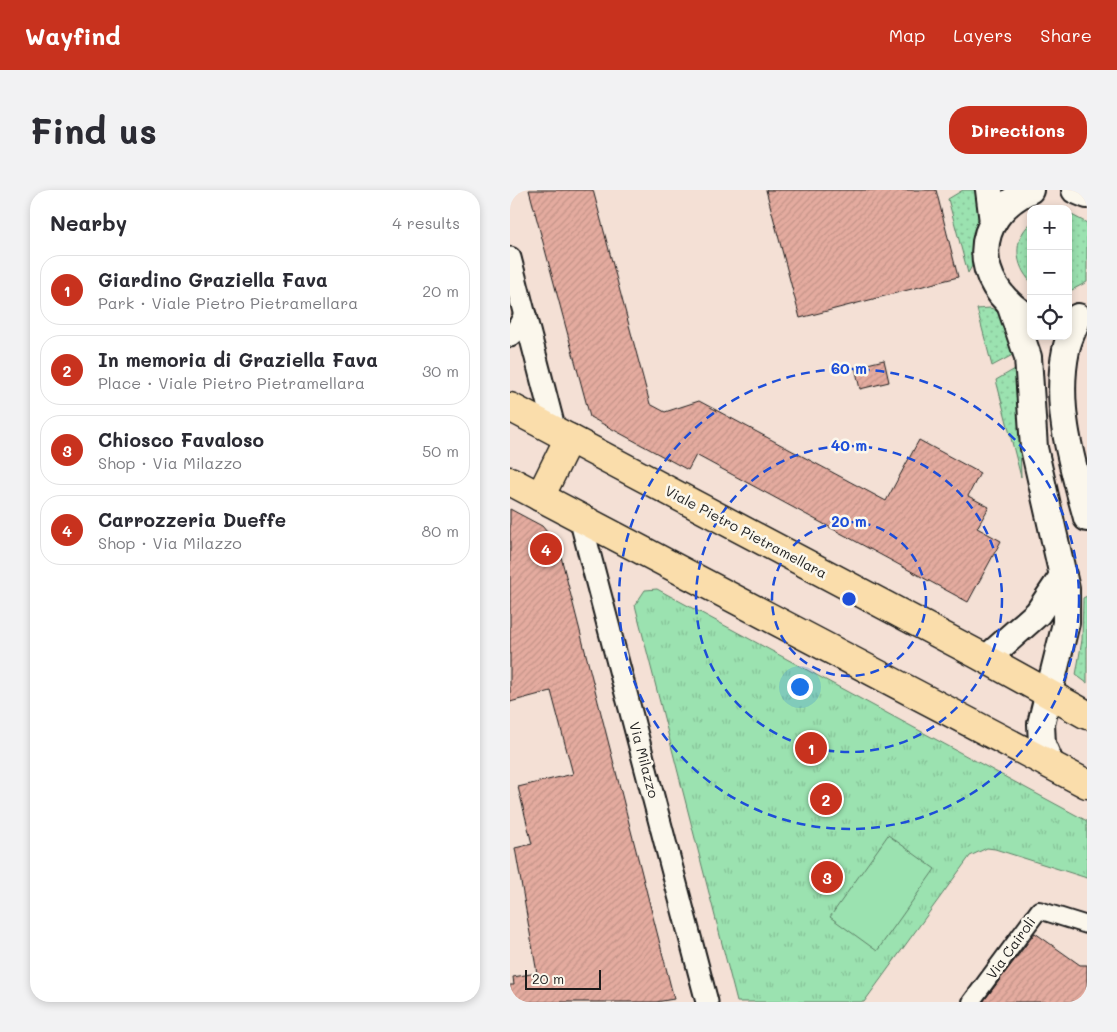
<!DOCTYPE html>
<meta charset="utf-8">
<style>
:root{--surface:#fff;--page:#f2f2f3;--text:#2b2b33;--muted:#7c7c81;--line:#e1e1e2;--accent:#c8321e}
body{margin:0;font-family:Mali,sans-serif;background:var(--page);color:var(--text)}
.controls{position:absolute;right:15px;top:15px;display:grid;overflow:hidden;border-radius:10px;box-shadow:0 2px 8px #0003}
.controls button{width:45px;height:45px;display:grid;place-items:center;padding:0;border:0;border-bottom:1px solid var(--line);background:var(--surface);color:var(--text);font:25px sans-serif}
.scale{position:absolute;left:15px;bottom:12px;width:76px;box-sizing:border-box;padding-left:5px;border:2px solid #1c1c1c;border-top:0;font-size:14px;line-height:18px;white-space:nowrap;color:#1c1c1c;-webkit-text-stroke:4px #fbf7ec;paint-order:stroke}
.you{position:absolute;left:289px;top:496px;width:18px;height:18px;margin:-12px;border:4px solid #fff;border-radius:50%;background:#1a73e8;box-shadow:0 0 0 8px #1a73e833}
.badge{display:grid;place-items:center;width:32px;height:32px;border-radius:50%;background:var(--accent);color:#fff;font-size:16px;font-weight:700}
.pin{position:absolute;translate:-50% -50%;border:2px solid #fff;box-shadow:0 1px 5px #0006}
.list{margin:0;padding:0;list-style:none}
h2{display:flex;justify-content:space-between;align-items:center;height:65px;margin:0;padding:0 20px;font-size:21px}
h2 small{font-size:16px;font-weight:400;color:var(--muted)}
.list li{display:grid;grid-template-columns:32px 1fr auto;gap:15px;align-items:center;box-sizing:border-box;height:70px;margin:0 10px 10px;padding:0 10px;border:1px solid var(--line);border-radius:20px}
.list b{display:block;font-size:19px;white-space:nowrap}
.list p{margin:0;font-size:16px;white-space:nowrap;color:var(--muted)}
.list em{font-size:16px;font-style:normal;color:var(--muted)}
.icon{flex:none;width:28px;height:28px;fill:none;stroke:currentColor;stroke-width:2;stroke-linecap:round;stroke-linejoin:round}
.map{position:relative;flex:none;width:577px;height:812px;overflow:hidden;border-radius:20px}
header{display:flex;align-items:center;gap:30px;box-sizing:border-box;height:70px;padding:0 25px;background:var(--accent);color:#fff}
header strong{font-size:24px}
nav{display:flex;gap:28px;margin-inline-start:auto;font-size:18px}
.intro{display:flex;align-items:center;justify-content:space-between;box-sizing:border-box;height:120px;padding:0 30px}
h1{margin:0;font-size:35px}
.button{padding:12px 22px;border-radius:20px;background:var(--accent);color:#fff;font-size:18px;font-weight:700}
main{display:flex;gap:30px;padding:0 30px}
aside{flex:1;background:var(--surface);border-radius:20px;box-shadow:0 2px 8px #0003}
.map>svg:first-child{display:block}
.grass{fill:url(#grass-dots);stroke:#5c7f66}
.park{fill:url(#park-tufts);stroke:#5c7f66}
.pitch{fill:#9be2b0;stroke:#5c7f66}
.building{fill:url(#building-hatch);stroke:#1c1c1c}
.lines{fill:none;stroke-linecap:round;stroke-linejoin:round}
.pedestrian-casing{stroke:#1c1c1c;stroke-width:20}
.minor-casing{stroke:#1c1c1c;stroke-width:25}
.tertiary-casing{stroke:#1c1c1c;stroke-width:30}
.primary-casing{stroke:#1c1c1c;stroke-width:31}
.pedestrian{stroke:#fbf7ec;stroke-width:16}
.minor{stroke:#fbf7ec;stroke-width:21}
.tertiary{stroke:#fbf7ec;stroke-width:26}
.primary{stroke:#faddab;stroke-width:28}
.ring{fill:none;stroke:#1d4ed8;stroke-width:2.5;stroke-dasharray:9 6}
.labels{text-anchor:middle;stroke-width:5;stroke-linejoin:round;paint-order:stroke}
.street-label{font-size:14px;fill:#1c1c1c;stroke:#fbf7ec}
.centre{fill:#1d4ed8;stroke:#fbf7ec;stroke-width:2.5}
.ring-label{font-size:15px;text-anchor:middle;font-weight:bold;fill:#1d4ed8;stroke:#fbf7ec;stroke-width:5;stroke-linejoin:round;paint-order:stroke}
</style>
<header>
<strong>Wayfind</strong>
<nav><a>Map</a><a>Layers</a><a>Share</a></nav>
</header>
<div class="intro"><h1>Find us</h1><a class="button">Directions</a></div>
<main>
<aside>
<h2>Nearby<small>4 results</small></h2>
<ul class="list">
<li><span class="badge">1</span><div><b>Giardino Graziella Fava</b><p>Park · Viale Pietro Pietramellara</p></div><em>20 m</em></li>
<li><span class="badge">2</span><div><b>In memoria di Graziella Fava</b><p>Place · Viale Pietro Pietramellara</p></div><em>30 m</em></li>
<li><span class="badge">3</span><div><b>Chiosco Favaloso</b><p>Shop · Via Milazzo</p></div><em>50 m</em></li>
<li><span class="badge">4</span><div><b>Carrozzeria Dueffe</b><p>Shop · Via Milazzo</p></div><em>80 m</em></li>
</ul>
</aside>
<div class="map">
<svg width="577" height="812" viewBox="0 0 577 812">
<defs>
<pattern id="grass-dots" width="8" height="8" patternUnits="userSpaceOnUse" patternTransform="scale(1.25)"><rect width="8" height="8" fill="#9be2b0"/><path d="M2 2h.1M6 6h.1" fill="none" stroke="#85c197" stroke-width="1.8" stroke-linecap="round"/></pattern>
<pattern id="park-tufts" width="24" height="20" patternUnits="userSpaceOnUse" patternTransform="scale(1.25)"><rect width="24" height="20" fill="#9be2b0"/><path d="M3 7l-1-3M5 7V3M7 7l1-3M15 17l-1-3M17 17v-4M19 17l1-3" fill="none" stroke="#85c197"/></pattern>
<pattern id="building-hatch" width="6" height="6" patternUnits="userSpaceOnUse" patternTransform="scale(1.25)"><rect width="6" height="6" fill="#e4ab9f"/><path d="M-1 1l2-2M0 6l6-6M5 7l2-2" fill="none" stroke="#c39388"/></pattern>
</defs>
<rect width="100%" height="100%" fill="#f4e0d5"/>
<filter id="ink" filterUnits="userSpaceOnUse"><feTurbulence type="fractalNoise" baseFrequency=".02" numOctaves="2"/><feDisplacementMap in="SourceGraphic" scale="10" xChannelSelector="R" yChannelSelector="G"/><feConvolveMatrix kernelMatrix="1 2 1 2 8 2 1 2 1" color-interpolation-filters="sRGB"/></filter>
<g filter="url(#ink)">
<!-- grass -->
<g class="grass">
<path d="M453,0H467L470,25L463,49L462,76L458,83L438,9Z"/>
<path d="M558,23L577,33V92L558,102Z"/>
<path d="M521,33V92C505,76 502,49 521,33Z"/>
<path d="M480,118C495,121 503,148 510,161L482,176L467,119Z"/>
<path d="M512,175L509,220L511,287L486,190Z"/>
<path d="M577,406V493L566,485L572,450L573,408Z"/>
</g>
<!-- park -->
<path class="park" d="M147,399L577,631V688L485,659L477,658L460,666L354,812H227L125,415L135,400Z"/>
<!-- pitch -->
<path class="pitch" d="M378,645L425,679L367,761L320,727Z"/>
<!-- building -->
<g class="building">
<path d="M19,0H83L140,214L155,222L189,211L376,311L409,250L470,283L458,306L479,317L467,338L491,351L458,412L186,265L178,280L80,227Z"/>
<path d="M256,0H426L448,87L290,128Z"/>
<path d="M374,170L379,192L350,199L345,177Z"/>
<path d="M0,319L32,336L48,355L164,809L146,812H0V795H4L3,787L27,783L5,658L22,654L8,597L63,584L41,501L0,512Z"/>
<path d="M525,743L570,775H577V812H473Z"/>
</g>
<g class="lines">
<defs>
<path id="pedestrian" d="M461,812L529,720L577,735"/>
<g id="minor">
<path d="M0,68L45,241"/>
<path d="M0,146L7,140L15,125"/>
<path d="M70,328L197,812"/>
</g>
<g id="tertiary">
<path d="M479,0L483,32"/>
<path d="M565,0L577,5"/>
<path d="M501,117L518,167L524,258L556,399V433L531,534L532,554L541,575"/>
<path d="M516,126C462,93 460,28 520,0"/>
<path d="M568,127C564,138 558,149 556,160C544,217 562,273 577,328"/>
<path d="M476,469L528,423L553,386"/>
</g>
<g id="primary">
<path d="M0,217L467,464L577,525"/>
<path d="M0,291L577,594"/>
<path d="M30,307L59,248"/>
</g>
</defs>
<!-- pedestrian casing -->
<use href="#pedestrian" class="pedestrian-casing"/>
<!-- minor casing -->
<use href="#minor" class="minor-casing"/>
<!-- tertiary casing -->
<use href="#tertiary" class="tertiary-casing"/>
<!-- primary casing -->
<use href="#primary" class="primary-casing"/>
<!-- pedestrian -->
<use href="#pedestrian" class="pedestrian"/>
<!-- minor -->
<use href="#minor" class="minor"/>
<!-- tertiary -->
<use href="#tertiary" class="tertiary"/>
<!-- primary -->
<use href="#primary" class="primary"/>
</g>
</g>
<!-- distance rings -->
<g class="ring">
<circle cx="339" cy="409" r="77"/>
<circle cx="339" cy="409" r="153"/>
<circle cx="339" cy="409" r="230"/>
</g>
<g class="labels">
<!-- street labels -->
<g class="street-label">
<text transform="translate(236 342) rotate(28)" y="5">Viale Pietro Pietramellara</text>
<text transform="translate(134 570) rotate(75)" y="5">Via Milazzo</text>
<text transform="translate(501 758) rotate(-54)" y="5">Via Cairoli</text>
</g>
</g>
<circle cx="339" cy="409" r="8" class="centre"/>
<g class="ring-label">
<text x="339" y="184">60 m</text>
<text x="339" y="261">40 m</text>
<text x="339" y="337">20 m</text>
</g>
</svg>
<div class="controls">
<button>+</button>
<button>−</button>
<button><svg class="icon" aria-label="locate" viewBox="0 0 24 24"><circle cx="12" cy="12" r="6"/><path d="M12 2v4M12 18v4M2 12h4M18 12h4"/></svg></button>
</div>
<div class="scale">20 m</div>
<div class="you"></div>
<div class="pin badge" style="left:301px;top:558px">1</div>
<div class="pin badge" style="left:316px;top:609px">2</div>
<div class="pin badge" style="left:317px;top:687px">3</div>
<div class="pin badge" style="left:36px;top:359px">4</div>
</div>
</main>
